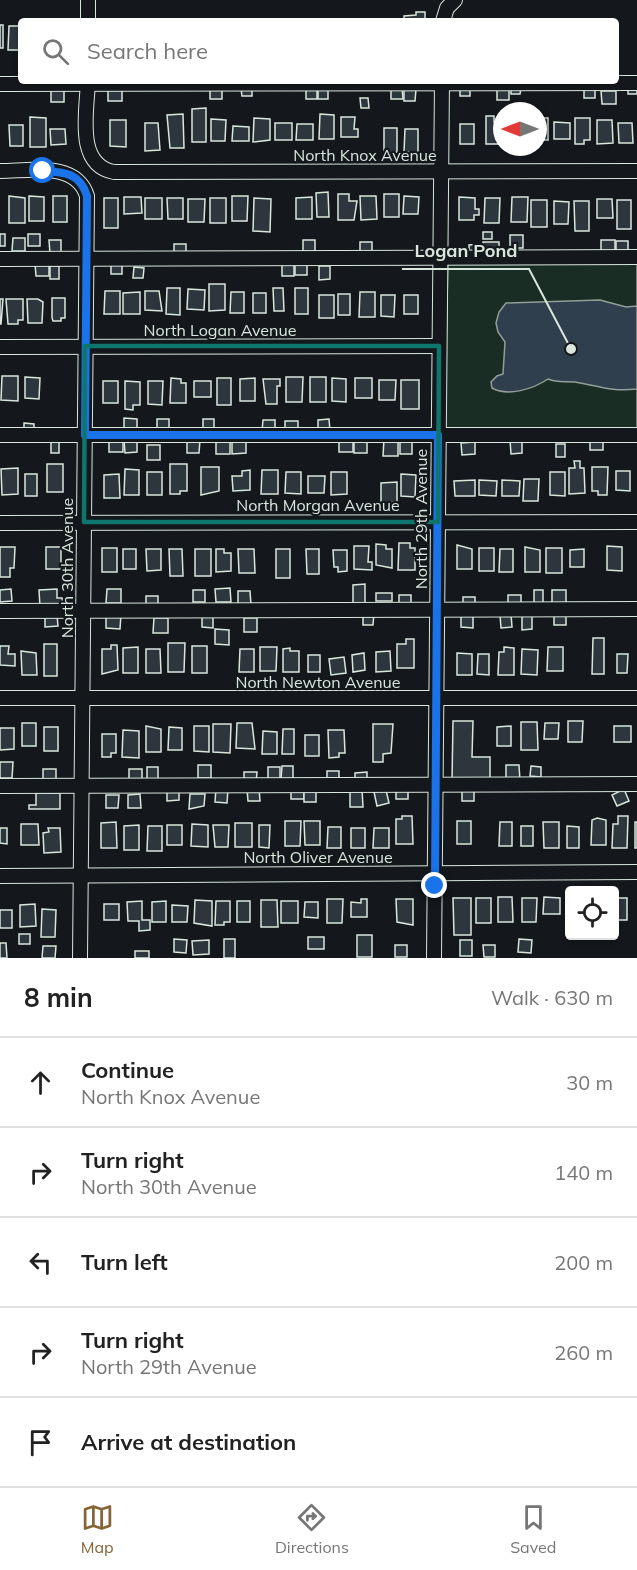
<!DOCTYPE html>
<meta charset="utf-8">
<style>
:root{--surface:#fff;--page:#f2f2f2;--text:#222;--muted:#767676;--line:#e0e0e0;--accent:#856535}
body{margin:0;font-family:Mulish,sans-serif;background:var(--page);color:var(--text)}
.controls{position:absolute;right:18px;bottom:18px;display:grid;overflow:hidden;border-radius:6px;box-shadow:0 2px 4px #0004}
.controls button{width:54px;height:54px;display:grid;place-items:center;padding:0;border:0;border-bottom:2px solid var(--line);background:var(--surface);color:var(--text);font:30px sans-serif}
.compass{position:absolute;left:493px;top:102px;width:54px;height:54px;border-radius:50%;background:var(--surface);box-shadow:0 2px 4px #0004;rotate:270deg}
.stop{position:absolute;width:18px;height:18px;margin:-14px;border:4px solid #1a73e8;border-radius:50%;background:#fff}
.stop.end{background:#1a73e8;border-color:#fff;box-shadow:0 2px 6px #0008}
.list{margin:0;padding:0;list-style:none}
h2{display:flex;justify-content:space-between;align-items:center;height:78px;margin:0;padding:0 24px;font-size:26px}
h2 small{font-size:20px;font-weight:400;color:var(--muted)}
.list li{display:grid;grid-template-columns:39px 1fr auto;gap:18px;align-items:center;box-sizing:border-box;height:90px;padding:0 24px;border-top:2px solid var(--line)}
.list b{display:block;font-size:22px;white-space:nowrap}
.list p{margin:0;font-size:20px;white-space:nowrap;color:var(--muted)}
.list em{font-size:20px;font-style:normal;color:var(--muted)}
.icon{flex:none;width:33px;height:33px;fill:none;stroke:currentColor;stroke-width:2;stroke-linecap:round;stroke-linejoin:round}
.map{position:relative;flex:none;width:637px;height:958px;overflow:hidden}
.search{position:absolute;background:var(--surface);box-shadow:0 2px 4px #0004;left:18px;right:18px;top:18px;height:66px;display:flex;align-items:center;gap:15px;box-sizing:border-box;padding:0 21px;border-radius:6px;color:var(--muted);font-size:22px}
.sheet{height:528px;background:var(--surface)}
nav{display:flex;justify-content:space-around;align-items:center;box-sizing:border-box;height:84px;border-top:2px solid var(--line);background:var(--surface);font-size:16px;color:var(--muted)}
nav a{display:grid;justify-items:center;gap:3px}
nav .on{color:var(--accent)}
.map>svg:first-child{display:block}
.green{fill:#1a2d24;stroke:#939e99;stroke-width:1.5}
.water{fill:#2f3f4d;stroke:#939e99;stroke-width:1.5}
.building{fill:#2c363c;stroke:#d8e6dc;stroke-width:1.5}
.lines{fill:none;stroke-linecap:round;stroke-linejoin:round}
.minor-casing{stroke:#d8e6dc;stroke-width:16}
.minor{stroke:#14181c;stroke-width:14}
.route{stroke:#1a73e8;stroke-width:8}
.marked{fill:none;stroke:#0f766e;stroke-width:4.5;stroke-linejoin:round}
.labels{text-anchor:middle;stroke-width:4.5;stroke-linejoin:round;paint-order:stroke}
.street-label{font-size:16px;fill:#d8e6dc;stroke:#14181c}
.leader{fill:none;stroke:#d8e6dc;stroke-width:2}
.callout-dot{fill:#d8e6dc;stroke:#14181c;stroke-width:2}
.callout-label{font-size:18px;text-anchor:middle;font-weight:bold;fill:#d8e6dc;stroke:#14181c;stroke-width:4.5;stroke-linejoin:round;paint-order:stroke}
</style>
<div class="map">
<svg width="637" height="958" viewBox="0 0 637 958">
<rect width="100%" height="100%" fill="#14181c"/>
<!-- green -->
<path class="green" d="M448,260H637V429L444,432Z"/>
<!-- water -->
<path class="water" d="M600,300L626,307L637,306V389C611,392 599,386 575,382C564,381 558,383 548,379C533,389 508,397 492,388L491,382L497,376L503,374L505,342L498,332L496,323L499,312L506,303Z"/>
<!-- building -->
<g class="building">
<path d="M416,12H425V21H404V16L416,15Z"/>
<rect x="0" y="25" width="3" height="23"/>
<path d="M9,26H21V50H8Z"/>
<rect x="628" y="86" width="9" height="8"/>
<rect x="210" y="87" width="12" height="12"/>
<path d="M391,87H402L403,99H391Z"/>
<path d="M470,87V96H460V88Z"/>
<rect x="497" y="87" width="12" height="13"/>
<path d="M511,87L521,88L520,94H511Z"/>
<rect x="584" y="87" width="11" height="11"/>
<rect x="51" y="88" width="13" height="14"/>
<rect x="108" y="88" width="14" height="13"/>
<path d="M252,88V96H242L241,89Z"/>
<rect x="306" y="88" width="11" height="11"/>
<rect x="318" y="88" width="10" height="11"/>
<path d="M404,89H416L415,101H404Z"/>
<path d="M601,91H616V104H602Z"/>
<path d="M360,98H368L369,108H361Z"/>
<path d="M206,108V142H192V109Z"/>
<path d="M183,114L184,148H170L167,115Z"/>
<path d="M320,114L334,115V139H319Z"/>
<path d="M486,116H494V122H500V144H486Z"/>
<path d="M30,117L46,118V147H30Z"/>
<path d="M341,117H355L354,129H358V137H341Z"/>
<path d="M254,118L270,119V140L253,142Z"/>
<rect x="538" y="118" width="10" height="22"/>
<path d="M575,118H590V140H584V144H575Z"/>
<path d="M211,119L226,120L225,141H211Z"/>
<path d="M110,120H126V147L110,146Z"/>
<path d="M597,120H612L613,143L597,144Z"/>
<path d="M554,122L570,123V139H554Z"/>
<path d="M145,123H158L160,150L145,151Z"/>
<rect x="275" y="123" width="17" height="17"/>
<path d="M618,123H632L633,143H619Z"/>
<path d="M297,124H313V140H296Z"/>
<rect x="460" y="124" width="14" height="20"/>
<path d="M9,125H23V146H10Z"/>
<path d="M233,126L249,127V141H232Z"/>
<path d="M384,128H397V152L384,153Z"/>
<path d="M50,129H65L66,144L51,145Z"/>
<path d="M405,129H418V152H404Z"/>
<path d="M328,192L329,217H317L316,193Z"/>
<path d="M338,194H349V201H357L354,220H338Z"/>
<rect x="384" y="194" width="15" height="23"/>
<path d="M9,196L25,198V223H9Z"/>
<path d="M29,196L44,197V221H29Z"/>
<rect x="53" y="196" width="14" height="26"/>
<path d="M232,196H248L247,221H232Z"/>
<path d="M360,196H376L377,219L361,220Z"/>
<path d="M404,196L419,197L418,214H403Z"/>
<path d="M124,197H141L142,213L124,214Z"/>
<path d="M312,197V219H296V198Z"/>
<path d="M459,197L475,198V209H479V215H474V220H459Z"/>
<path d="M512,197H528L527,222H511Z"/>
<rect x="104" y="198" width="14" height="30"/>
<rect x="145" y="198" width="17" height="21"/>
<path d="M167,198H183V219H168Z"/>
<rect x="210" y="198" width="16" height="25"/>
<path d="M254,198L271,199L270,232L253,231Z"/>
<path d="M485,198H500L499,223H484Z"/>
<path d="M188,199H205L204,222H188Z"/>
<path d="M597,199H612L613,218H597Z"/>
<rect x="531" y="200" width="16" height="27"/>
<rect x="617" y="200" width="14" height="29"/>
<path d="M554,201L569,202L568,224H554Z"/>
<path d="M574,201H589V231H575Z"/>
<rect x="483" y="232" width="9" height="7"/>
<rect x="0" y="234" width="5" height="12"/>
<rect x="28" y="234" width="12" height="12"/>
<rect x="510" y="235" width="13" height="13"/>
<path d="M13,238H25V251H12Z"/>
<path d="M49,240H61V254H50Z"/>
<path d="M303,240H315V252L303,251Z"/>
<path d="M601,240H615V255L601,254Z"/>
<rect x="616" y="241" width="12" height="12"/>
<rect x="360" y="242" width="12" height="12"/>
<path d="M483,242H499V254H484Z"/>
<rect x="174" y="244" width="12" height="11"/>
<path d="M481,244V253L469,254V245Z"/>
<rect x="282" y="262" width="12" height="14"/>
<rect x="295" y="262" width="12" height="13"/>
<path d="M35,263H49V276H36Z"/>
<path d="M122,263V274H111V264Z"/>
<rect x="50" y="266" width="9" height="13"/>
<path d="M319,266H330V279L319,280Z"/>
<path d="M134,267L144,268L143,278H133Z"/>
<path d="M209,284H225V310L209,311Z"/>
<path d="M167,288H180V315L166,314Z"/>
<path d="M273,288H283L284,311H274Z"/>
<rect x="295" y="288" width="13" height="26"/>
<path d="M188,289L205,290L204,310L187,309Z"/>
<path d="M105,291H120V314H104Z"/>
<path d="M145,291H159L162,311L145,310Z"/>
<path d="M140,292V314H123V293Z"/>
<path d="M231,292H244V313H230Z"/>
<path d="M360,292H375V317H359Z"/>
<rect x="253" y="293" width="13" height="20"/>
<rect x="338" y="294" width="12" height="21"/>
<rect x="319" y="295" width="15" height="23"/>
<path d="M381,295H395L394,317L381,316Z"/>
<rect x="404" y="295" width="14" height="19"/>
<path d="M52,298H65V318H61V321H53L52,318Z"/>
<path d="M0,299H3L1,324H0Z"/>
<path d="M6,299H23V320H18V324H8Z"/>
<path d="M27,299H38L43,302L42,323H28Z"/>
<path d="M2,376H18V401L1,400Z"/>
<path d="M25,377L40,378L39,399L25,398Z"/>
<path d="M286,377H303L302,402H286Z"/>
<rect x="310" y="377" width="16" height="25"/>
<path d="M171,378L181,379V383H186V403H170Z"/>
<rect x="217" y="378" width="14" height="27"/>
<path d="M255,378V401H240V379Z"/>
<path d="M332,378L346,379V402L332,401Z"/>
<rect x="355" y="378" width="17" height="20"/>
<path d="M263,379H280V386H277V404H266Z"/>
<path d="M379,380H396L395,400H379Z"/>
<rect x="401" y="380" width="18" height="29"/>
<rect x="103" y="381" width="15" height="22"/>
<path d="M125,381L140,382V405H133V410L125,409Z"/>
<path d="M148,381H163L162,405L148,404Z"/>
<rect x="194" y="381" width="17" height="16"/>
<path d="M124,418L137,419V432H124Z"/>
<rect x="157" y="419" width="12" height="12"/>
<rect x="203" y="419" width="11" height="13"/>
<path d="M329,419L330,431H318V420Z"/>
<path d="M263,420H275V431H262Z"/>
<rect x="285" y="421" width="13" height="10"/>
<path d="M24,423L34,424V431L24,430Z"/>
<path d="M123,439V452H109V440Z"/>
<path d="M137,439V452L125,453L124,440Z"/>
<path d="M246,439V453L232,454V440Z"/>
<rect x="339" y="439" width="14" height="13"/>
<rect x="354" y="439" width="13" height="14"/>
<path d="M384,439H398V456H383Z"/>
<path d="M400,439L412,440V454H400Z"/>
<path d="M187,440H200L199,453H187Z"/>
<rect x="216" y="440" width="14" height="14"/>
<path d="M510,440H522V453L511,454Z"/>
<rect x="590" y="440" width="13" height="10"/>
<rect x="51" y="441" width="8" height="12"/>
<path d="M475,442V454L462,455L461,443Z"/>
<rect x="556" y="444" width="9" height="13"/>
<rect x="147" y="445" width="13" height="15"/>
<path d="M574,461H580V468H584L585,493L569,494V468H575Z"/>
<rect x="47" y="464" width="16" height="28"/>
<path d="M170,464H187V491H180V494H170Z"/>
<path d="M201,467H219V491L201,495Z"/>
<path d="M592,467H608L607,495H598V491H592Z"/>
<path d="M18,468V494L2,495L1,469Z"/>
<path d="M125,469L139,470V495H124Z"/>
<path d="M250,470V490L233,491L232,476H242V471Z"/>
<path d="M262,470H278V494H261Z"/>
<path d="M616,471H630V491L616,490Z"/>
<rect x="147" y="472" width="15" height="23"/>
<path d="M286,472H301V494L285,493Z"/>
<path d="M331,472H347V494L331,495Z"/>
<path d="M550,472H565V496L550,495Z"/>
<rect x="25" y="474" width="12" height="22"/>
<path d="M119,474L120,498H104V475Z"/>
<path d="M401,474L416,475L415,497L401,496Z"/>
<path d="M308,476H325L324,493H308Z"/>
<path d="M524,479H539L538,501H523Z"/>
<path d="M475,480V496H455L454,481Z"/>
<path d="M479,480L497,481L496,496L479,495Z"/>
<path d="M502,480L520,481L519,496H502Z"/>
<path d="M397,482V502L381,503V483Z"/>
<path d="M399,543H410V548H415V570H398Z"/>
<path d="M376,544L386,545V549H392V568L376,565Z"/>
<path d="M457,545L472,549V569H457Z"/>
<path d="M354,546H369L368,562H372V570L354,569Z"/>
<path d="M607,546L622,547V571L607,570Z"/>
<path d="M0,547H15L14,568H10V577H0Z"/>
<rect x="46" y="547" width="15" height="22"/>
<path d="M525,547L540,550V572H525Z"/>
<rect x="102" y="548" width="15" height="24"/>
<rect x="479" y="548" width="15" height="23"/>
<rect x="546" y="548" width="16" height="25"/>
<rect x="123" y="549" width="13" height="20"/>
<path d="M146,549H161V570L147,571Z"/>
<path d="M169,549H182L183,576H170Z"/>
<rect x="195" y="549" width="16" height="27"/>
<path d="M216,549H224V553H231V571L216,572Z"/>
<path d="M238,549H254L255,573H239Z"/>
<rect x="276" y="549" width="14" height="29"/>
<path d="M306,549H319V574H307Z"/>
<path d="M500,549H513V572H499Z"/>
<path d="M584,549V567H570V550Z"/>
<path d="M333,550H347V571L338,572V567H334Z"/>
<path d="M365,584V603H353V585Z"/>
<path d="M230,588L231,602H216L215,589Z"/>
<path d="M11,589L12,601L0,602V590Z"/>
<path d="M57,589V598H62L63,606L40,607L39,590Z"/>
<path d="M107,589H121V603H106Z"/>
<rect x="193" y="590" width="12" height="12"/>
<rect x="534" y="590" width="9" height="13"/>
<rect x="552" y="590" width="14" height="13"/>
<path d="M238,591H250L251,605H238Z"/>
<rect x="376" y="593" width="16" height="8"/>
<rect x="399" y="595" width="12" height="12"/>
<rect x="508" y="595" width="13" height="9"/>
<rect x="146" y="596" width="12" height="11"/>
<rect x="463" y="597" width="12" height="9"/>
<path d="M363,613H374L373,625H363Z"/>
<path d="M106,614H121L120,629L106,628Z"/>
<path d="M461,614H473V628L461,627Z"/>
<path d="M511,614L512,627L501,628L500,615Z"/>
<path d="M522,614H532V629L522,630Z"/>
<rect x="554" y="614" width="12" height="11"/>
<path d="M57,615L58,626L45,627V616Z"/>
<path d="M202,615H213V628L202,627Z"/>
<path d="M154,618H168V633H153Z"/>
<rect x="244" y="618" width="13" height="14"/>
<path d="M215,629L229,630V645L215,644Z"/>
<path d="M593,638H604V674H592Z"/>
<path d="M406,639H414V668H397V644H406Z"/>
<path d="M168,643H185L184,672H168Z"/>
<rect x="44" y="644" width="13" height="32"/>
<path d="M111,645H117L118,670L102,674V649H111Z"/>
<path d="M0,646H9L8,654H15V666L0,665Z"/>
<rect x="192" y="646" width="15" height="27"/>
<path d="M138,647V673H123V648Z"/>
<path d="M260,647H277L276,671H260Z"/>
<path d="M504,647L514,648V675H498L499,652H504Z"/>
<path d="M548,647H563V671H547Z"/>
<path d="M290,648V651H299V672H283V649Z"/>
<path d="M146,649H160L161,673H146Z"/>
<path d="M240,649H254V672H239Z"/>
<path d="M522,649L538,650L537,675L521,674Z"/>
<path d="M21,651L36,653L37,675H22Z"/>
<path d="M390,651L391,671L376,672V652Z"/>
<path d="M364,653L365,670L353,672L352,655Z"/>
<path d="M457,653L472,654V675H457Z"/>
<path d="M478,654H489V675L477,674Z"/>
<path d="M617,654H628L627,673H617Z"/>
<rect x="308" y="655" width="12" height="17"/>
<path d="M344,657L346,673L331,675L329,659Z"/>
<path d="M453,721H473L472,757H490V781H452Z"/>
<path d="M568,721H583L582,742H568Z"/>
<path d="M521,722H537L538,750H521Z"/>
<rect x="22" y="723" width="14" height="23"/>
<path d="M237,723H252L255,749L236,748Z"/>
<path d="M545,723H559L558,739H544Z"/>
<path d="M213,724H231L230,753L213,752Z"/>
<path d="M373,724H393L391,753L383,754V762H373Z"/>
<path d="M146,726L161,729V752H146Z"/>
<path d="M194,726H209V752L194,751Z"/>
<path d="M511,726V746H497V727Z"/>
<rect x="614" y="726" width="17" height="16"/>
<rect x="44" y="727" width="14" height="24"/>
<path d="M169,727L182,728V750H168Z"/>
<path d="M0,728H14V749L0,750Z"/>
<path d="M283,729H294V754H282Z"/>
<path d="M123,730L139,731V758L122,757Z"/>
<path d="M328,730H344L345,753H339V757L329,758Z"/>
<path d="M263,731L277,732V754H262Z"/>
<path d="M102,734H116V753H111V757H102Z"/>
<rect x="305" y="735" width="14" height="21"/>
<path d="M0,762H13L12,778H0Z"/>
<rect x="198" y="765" width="13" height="13"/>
<path d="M506,765H519L520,781H506Z"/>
<path d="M282,766H293V780L281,779Z"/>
<path d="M531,766L541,767V777L530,776Z"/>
<rect x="147" y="767" width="11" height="12"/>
<rect x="268" y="767" width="12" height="12"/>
<rect x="43" y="769" width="13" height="13"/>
<rect x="129" y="769" width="13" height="13"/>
<rect x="327" y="771" width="12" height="12"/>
<path d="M244,772H257L256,783H244Z"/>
<path d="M367,772V781H355V773Z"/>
<path d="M216,788L228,789L227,803L215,802Z"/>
<path d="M259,788L260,801H248L247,789Z"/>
<path d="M362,789L363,807H350V790Z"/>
<rect x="462" y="789" width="12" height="12"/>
<path d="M624,789L629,801L617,806L612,795Z"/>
<path d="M167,790H179V800L167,801Z"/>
<rect x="291" y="790" width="13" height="9"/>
<rect x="304" y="790" width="12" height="12"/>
<path d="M386,790L389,803L377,806L374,792Z"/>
<rect x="396" y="790" width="12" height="9"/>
<path d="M36,793H60V809H29V805H36Z"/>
<path d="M140,794L141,808H128V795Z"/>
<path d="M190,794H205L204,806L189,809Z"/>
<path d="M106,795H119L118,808H106Z"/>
<path d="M402,816H412L413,844H396V819H402Z"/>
<path d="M618,816H628L627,848H612L613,824H618Z"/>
<path d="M597,818L606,820V845H591L592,820Z"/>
<path d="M285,821H301L300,846H285Z"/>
<path d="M304,821H320V845H305Z"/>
<rect x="457" y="821" width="14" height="23"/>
<path d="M116,822L117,848H101V823Z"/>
<path d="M500,822H512V846H499Z"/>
<path d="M543,822H559V848H544Z"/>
<rect x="635" y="822" width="2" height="26"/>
<rect x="235" y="823" width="17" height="24"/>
<path d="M21,824H38L39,845H21Z"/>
<path d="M192,824L208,825V847L191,846Z"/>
<path d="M139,825V850H124V826Z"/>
<rect x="167" y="825" width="15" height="20"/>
<path d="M213,825H229L228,847H215Z"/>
<path d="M259,825H270L269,848L259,847Z"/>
<path d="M148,826H162V851H147Z"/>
<rect x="521" y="826" width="12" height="20"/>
<path d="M567,826L579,827V848H567Z"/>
<path d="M328,827H341V848H327Z"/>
<path d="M0,828H7V844L0,843Z"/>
<path d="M48,828H60L61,852L44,853L43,833L49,832Z"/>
<rect x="351" y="828" width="14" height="20"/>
<path d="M374,828H389V848H373Z"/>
<path d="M498,897H512L513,922H498Z"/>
<path d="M544,897L560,898V914H543Z"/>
<rect x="568" y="897" width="2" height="20"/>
<path d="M453,898H471V935H454Z"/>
<rect x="476" y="898" width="15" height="25"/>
<path d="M522,898H537L536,922H522Z"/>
<rect x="614" y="898" width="13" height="22"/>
<path d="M327,899H343L342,923H327Z"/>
<path d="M361,899H367V917H351V902L361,903Z"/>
<path d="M396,899H413V925L397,922Z"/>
<path d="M195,900L212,901V926L194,923Z"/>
<path d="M261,900H277L278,927H261Z"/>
<path d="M142,901V920H150V930L139,931V921H128L127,902Z"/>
<path d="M166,901V922H152V902Z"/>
<path d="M216,901H230V922H224V925H215Z"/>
<rect x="237" y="901" width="13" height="21"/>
<rect x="281" y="901" width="17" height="22"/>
<path d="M305,902H318V918L304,917Z"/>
<path d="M35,904L36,926L20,927V905Z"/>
<rect x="104" y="904" width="15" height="16"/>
<path d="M172,905L188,906L187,922H172Z"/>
<path d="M42,909L56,910L55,937H41Z"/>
<rect x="0" y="910" width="12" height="18"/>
<rect x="19" y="934" width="11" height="10"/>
<rect x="357" y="935" width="15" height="22"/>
<rect x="308" y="937" width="16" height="12"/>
<path d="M174,939L187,940L186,953L174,952Z"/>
<rect x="224" y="939" width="11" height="19"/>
<path d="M519,939L532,940L531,953L518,952Z"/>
<path d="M209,940V954L193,955L192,941Z"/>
<rect x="460" y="940" width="12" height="16"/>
<path d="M0,943H6L7,958H0Z"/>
<rect x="395" y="945" width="12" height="12"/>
<path d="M483,945H495V957H484Z"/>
<path d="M43,946H56L55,958H42Z"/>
<rect x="135" y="951" width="14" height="7"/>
</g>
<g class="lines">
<defs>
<g id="minor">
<path d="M88,21V0"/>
<path d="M443,21L447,8L455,0"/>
<path d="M88,81C87,111 75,165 114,172L637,171"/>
<path d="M0,84L637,83"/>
<path d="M0,171C30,171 76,161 87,196L80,958"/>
<path d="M0,259L637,257"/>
<path d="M0,347L439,346"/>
<path d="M0,435H637"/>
<path d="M0,523L637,522"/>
<path d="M0,611L637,609"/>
<path d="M0,698H637"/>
<path d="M0,786L637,784"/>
<path d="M0,876L637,872"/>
<path d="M434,958L442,81"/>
</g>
</defs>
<!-- minor casing -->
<use href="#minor" class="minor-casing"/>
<!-- minor -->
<use href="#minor" class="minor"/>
</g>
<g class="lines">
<!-- route -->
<path class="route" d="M43,171C65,172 80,173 87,196L85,435H438L435,886"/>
</g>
<!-- marked area -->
<path class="marked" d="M85,346H439L438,522H84Z"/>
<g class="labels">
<!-- street labels -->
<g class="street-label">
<text x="365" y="161">North Knox Avenue</text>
<text x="220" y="336">North Logan Avenue</text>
<text x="318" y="511">North Morgan Avenue</text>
<text transform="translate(421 519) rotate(-90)" y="6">North 29th Avenue</text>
<text transform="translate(67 568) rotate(-90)" y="6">North 30th Avenue</text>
<text x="318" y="688">North Newton Avenue</text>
<text x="318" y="863">North Oliver Avenue</text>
</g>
</g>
<!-- callouts -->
<path class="leader" d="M571 349L529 269H402"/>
<circle class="callout-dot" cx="571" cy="349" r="6"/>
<g class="callout-label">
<text x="466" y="257">Logan Pond</text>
</g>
</svg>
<div class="controls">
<button><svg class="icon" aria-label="locate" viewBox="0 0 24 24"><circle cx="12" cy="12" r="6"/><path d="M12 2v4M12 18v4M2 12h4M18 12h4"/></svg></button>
</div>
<svg class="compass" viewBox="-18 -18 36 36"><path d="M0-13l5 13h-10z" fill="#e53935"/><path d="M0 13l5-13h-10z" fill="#767676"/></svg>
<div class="stop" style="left:43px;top:171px"></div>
<div class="stop end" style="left:435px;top:886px"></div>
<div class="search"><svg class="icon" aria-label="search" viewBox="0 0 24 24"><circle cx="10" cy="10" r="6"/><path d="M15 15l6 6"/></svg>Search here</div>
</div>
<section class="sheet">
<h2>8 min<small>Walk · 630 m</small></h2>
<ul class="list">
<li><svg class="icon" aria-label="ahead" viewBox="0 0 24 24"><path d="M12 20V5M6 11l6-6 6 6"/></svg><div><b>Continue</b><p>North Knox Avenue</p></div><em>30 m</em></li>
<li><svg class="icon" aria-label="right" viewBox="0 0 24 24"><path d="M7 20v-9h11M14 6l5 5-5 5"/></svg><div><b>Turn right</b><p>North 30th Avenue</p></div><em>140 m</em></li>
<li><svg class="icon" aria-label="left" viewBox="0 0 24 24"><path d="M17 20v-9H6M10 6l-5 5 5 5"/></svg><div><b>Turn left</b></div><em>200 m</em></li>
<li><svg class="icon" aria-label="right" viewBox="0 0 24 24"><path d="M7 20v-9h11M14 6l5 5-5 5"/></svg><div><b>Turn right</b><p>North 29th Avenue</p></div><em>260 m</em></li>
<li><svg class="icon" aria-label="arrive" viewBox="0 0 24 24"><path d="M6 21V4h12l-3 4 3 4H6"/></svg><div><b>Arrive at destination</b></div></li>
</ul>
</section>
<nav>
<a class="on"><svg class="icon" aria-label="map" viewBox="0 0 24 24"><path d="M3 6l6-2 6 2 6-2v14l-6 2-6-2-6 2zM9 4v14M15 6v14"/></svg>Map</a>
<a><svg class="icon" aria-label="directions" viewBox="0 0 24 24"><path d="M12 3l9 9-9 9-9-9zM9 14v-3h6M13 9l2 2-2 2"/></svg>Directions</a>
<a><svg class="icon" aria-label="saved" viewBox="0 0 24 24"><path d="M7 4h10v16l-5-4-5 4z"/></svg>Saved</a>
</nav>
